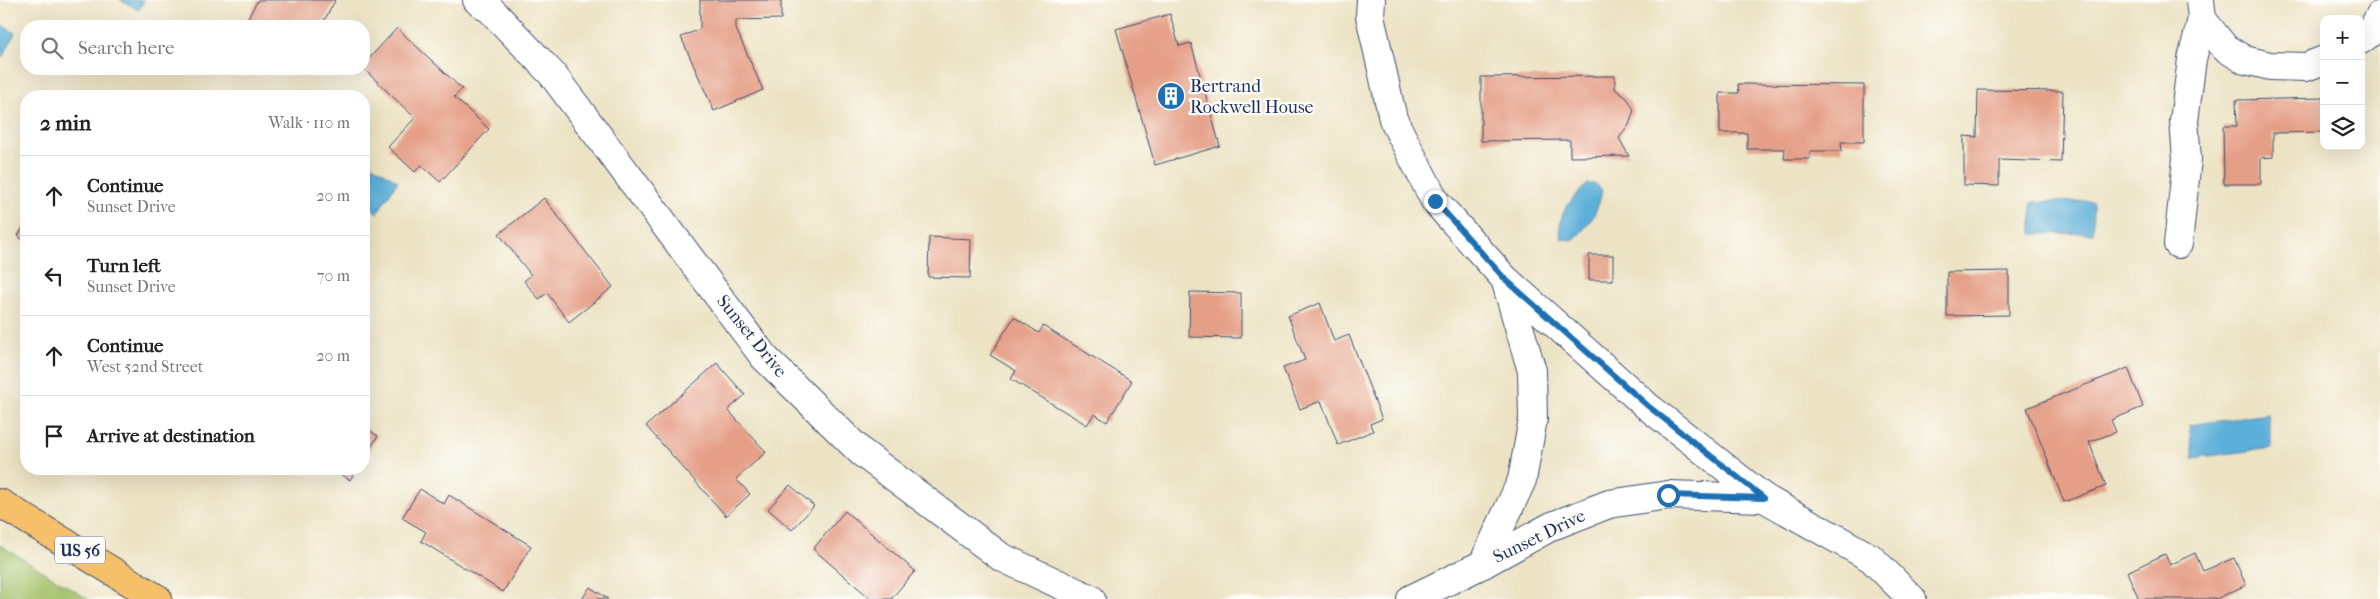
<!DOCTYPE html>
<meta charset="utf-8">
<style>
:root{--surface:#fff;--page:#f6f6f6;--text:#222;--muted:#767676;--line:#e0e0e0}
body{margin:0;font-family:"IM FELL French Canon",serif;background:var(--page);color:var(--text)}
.controls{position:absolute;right:15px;top:15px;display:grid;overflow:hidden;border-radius:10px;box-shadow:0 5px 20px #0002}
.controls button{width:45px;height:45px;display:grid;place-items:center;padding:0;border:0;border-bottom:1px solid var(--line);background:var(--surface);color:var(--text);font:25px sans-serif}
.stop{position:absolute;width:15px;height:15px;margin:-11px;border:4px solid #1f6fb2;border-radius:50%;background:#fff}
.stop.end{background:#1f6fb2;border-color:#fff;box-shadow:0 1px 5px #0008}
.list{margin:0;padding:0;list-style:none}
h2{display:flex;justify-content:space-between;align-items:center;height:65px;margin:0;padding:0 20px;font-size:21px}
h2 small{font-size:16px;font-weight:400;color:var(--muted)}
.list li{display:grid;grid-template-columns:32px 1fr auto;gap:15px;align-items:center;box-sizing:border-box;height:80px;padding:0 20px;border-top:1px solid var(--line)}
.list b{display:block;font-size:19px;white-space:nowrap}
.list p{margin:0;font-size:16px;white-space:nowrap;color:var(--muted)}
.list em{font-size:16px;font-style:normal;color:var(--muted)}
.icon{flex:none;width:28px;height:28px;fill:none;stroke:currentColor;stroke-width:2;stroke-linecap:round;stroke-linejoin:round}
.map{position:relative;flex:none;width:2380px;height:599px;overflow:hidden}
.search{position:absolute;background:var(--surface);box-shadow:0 5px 20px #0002;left:20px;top:20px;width:350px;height:55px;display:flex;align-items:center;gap:12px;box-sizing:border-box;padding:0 18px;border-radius:20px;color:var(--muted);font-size:19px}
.panel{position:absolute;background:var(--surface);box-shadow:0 5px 20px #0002;left:20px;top:90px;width:350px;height:385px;border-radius:20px}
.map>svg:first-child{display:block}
.green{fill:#a3c068;stroke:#5f7863}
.water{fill:#5cafd8;stroke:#3c6f9b}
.building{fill:#e59f87}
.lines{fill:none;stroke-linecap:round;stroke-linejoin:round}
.minor-casing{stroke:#3a4a6d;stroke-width:30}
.highway-casing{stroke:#3a4a6d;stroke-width:30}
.minor{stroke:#fff;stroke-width:28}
.highway{stroke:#f6c06b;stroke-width:28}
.route{stroke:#1f6fb2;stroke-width:6}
.labels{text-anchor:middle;stroke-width:4.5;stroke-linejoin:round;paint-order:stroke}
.shield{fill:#fdfcf7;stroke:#5f6c8c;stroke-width:1}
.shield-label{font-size:16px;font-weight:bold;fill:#1b2f5e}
.poi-label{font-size:18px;fill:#1b2f5e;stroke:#fdfcf7;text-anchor:start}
.street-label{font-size:18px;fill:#1b2f5e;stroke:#fdfcf7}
</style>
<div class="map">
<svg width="2380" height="599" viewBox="0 0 2380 599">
<rect width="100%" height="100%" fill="#fdfcf7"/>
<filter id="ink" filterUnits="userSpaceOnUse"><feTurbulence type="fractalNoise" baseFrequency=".02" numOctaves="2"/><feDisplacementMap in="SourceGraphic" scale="10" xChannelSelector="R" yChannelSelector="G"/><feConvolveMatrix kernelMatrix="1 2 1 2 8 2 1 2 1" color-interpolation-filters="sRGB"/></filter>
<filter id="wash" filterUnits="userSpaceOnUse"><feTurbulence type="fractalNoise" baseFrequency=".0096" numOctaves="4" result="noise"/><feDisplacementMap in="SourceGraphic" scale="20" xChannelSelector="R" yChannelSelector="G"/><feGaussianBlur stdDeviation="1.12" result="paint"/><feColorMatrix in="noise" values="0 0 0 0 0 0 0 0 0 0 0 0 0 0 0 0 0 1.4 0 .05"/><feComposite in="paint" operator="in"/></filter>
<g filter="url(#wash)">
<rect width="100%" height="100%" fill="#ece3c4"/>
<!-- green -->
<path class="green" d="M0,545L88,599H0Z"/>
<!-- water -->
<g class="water">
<path d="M120,0H144L139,10Z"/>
<path d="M0,24L15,33L3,57L0,55Z"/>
<path d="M364,160L398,181L377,213L364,201Z"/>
<path d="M1588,184H1596L1602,190C1599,211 1588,227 1573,240L1562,239C1554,216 1572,198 1588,184Z"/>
<path d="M2093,201V233L2032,234V202Z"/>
<path d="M2268,414L2272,448L2193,458L2189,425Z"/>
</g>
<g id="blocks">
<!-- building -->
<g class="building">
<path d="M258,0H334L335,1L321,26H243Z"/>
<path d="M700,0H781V19L736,20V29L763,90L714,111L681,37L700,29Z"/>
<path d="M1170,14L1179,46L1191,43L1220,146L1155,165L1116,29Z"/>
<path d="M397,28L462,89L454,97L489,129L440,182L421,165L415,172L388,147L415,118L364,69V64Z"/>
<path d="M1615,76V89L1628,99L1634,110L1629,125L1619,138L1629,156L1570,157V140L1481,141V77Z"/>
<path d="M1738,84L1864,85V142H1841L1842,151H1810V159H1784L1785,149H1747V133H1720V93H1739Z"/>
<path d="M1978,90L2063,91L2061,162L1999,160V186L1964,185V136L1977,137Z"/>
<path d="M2324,98V132L2273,133V157L2261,158V184H2224L2223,126H2237L2236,100Z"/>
<path d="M544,198L613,287L569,322L547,293L539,299L524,281L531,275L499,234Z"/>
<path d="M26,223V242L18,236Z"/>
<path d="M929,237L971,239L970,278L928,277Z"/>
<rect x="1589" y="255" width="24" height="25"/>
<path d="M2009,271V315L1947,316V272Z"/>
<path d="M1190,292L1241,293V338L1189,337Z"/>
<path d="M1320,303L1334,341L1349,335L1382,419L1370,424L1373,431L1338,445L1321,401L1300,409L1283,368L1305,360L1288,316Z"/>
<path d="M1014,317L1039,333L1043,326L1132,381L1107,422L1094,414L1087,425L1011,379L1016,371L990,355Z"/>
<path d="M717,363L745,395L728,410L766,452L736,479L750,494L726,516L646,426Z"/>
<path d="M2128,368L2143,407L2111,420L2116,432L2089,442L2106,486L2064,502L2027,408Z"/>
<path d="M364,427L378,436L364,458Z"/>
<path d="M332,469H357L350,480Z"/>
<path d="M790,485L814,506L792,530L768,509Z"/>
<path d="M420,489L444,504L449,495L531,546L503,592L421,541L426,532L402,518Z"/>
<path d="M845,511L915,571L891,599H871L813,549Z"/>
<path d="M2195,553L2203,571L2234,558L2246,585L2216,599H2139L2127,572L2165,554L2170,565Z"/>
<path d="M590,587L608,599H582Z"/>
</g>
</g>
</g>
<g filter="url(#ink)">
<use href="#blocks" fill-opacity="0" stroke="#3a4a6d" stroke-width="1"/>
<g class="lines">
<defs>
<g id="minor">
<path d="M477,0L491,10L552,74L764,357L861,452L1001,557L1091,599"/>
<path d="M1371,0L1370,16L1393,119L1435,201L1505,279L1532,371L1533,419L1522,480L1483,564"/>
<path d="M2200,0L2202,19L2225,48L2245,60L2270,66L2306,67L2324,60"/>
<path d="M2361,40L2370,33L2380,15"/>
<path d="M2178,244L2187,159L2184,121L2192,59L2202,19"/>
<path d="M1505,279L1647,406L1764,498"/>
<path d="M1411,599L1483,564L1552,526L1609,504L1668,495L1764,498L1871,558L1912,599"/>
</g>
<path id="highway" d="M0,503L158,599"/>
</defs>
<!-- minor casing -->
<use href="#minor" class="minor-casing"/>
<!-- highway casing -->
<use href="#highway" class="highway-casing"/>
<!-- minor -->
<use href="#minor" class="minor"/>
<!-- highway -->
<use href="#highway" class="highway"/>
</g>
</g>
<g class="lines" filter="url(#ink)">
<!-- route -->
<path class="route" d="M1435,201L1505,279L1648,406L1764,498L1668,495"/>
</g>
<!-- icons -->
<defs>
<symbol id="building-disc" viewBox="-11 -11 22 22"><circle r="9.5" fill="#1f6fb2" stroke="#fdfcf7"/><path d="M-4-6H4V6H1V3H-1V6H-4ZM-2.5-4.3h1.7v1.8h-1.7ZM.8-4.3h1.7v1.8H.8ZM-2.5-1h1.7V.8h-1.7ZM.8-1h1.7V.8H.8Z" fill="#fff"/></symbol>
</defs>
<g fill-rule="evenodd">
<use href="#building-disc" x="1155" y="80" width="32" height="32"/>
</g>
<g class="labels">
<!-- shield labels -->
<rect class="shield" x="55" y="536.5" width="50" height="27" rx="4"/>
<g class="shield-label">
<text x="80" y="556">US 56</text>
</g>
<!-- poi labels -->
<g class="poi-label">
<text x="1190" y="92">Bertrand<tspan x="1190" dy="21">Rockwell House</tspan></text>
</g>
<!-- street labels -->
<g class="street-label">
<text transform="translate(752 336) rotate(51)" y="6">Sunset Drive</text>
<text transform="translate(1539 536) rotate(-26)" y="6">Sunset Drive</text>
</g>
</g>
</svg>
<div class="controls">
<button>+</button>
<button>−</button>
<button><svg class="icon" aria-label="layers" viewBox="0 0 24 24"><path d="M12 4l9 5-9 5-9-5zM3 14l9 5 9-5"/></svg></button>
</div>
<div class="stop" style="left:1668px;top:495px"></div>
<div class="stop end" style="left:1435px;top:201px"></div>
<div class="search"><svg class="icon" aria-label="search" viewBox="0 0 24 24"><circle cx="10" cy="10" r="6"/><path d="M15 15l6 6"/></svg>Search here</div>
<section class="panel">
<h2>2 min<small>Walk · 110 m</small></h2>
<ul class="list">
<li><svg class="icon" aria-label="ahead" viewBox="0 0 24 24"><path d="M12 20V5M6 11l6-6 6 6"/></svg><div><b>Continue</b><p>Sunset Drive</p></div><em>20 m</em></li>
<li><svg class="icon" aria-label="left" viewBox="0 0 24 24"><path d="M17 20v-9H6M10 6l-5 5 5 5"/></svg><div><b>Turn left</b><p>Sunset Drive</p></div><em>70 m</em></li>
<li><svg class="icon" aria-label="ahead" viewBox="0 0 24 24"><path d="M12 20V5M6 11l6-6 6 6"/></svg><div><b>Continue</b><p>West 52nd Street</p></div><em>20 m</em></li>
<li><svg class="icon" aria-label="arrive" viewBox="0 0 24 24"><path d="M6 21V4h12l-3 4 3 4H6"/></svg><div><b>Arrive at destination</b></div></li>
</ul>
</section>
</div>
